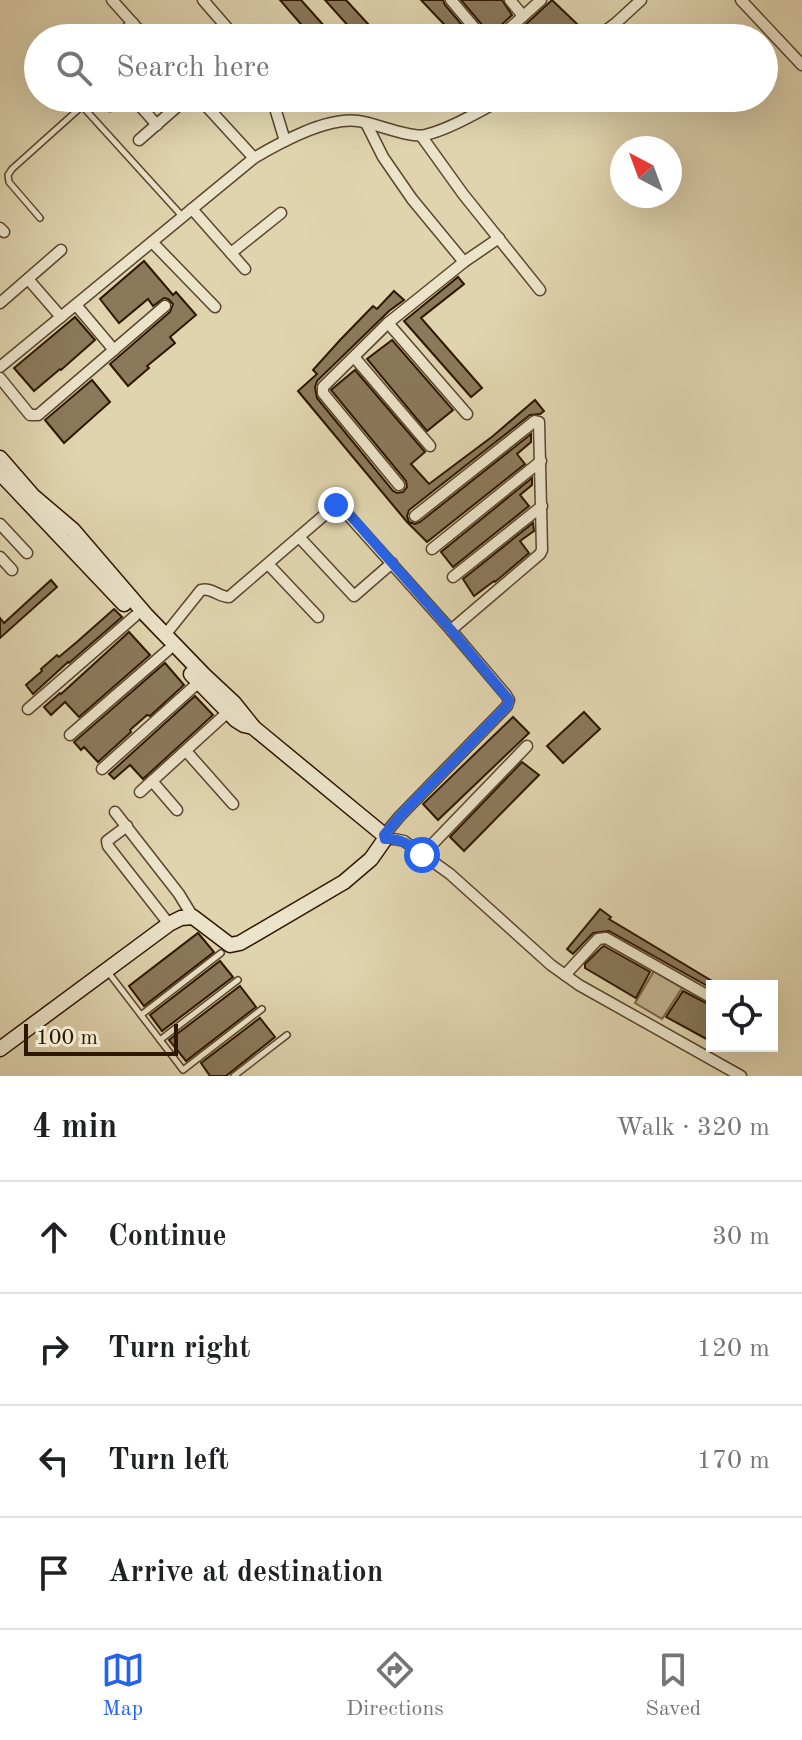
<!DOCTYPE html>
<meta charset="utf-8">
<style>
:root{--surface:#fff;--page:#f6f6f6;--text:#202124;--muted:#757577;--line:#e0e0e0;--accent:#2563eb}
body{margin:0;font-family:"Old Standard TT",serif;background:var(--page);color:var(--text)}
.controls{position:absolute;right:24px;bottom:24px;display:grid;overflow:hidden;border-radius:0px;box-shadow:0 8px 32px #0002}
.controls button{width:72px;height:72px;display:grid;place-items:center;padding:0;border:0;border-bottom:2px solid var(--line);background:var(--surface);color:var(--text);font:40px sans-serif}
.compass{position:absolute;left:610px;top:136px;width:72px;height:72px;border-radius:50%;background:var(--surface);box-shadow:0 8px 32px #0002;rotate:319deg}
.scale{position:absolute;left:24px;bottom:20px;width:154px;box-sizing:border-box;padding-left:8px;border:4px solid #2e1701;border-top:0;font-size:22px;line-height:28px;white-space:nowrap;color:#2e1701;-webkit-text-stroke:6px #ebe3ca;paint-order:stroke}
.stop{position:absolute;width:24px;height:24px;margin:-18px;border:6px solid #2563eb;border-radius:50%;background:#fff}
.stop.end{background:#2563eb;border-color:#fff;box-shadow:0 2px 8px #0008}
.list{margin:0;padding:0;list-style:none}
h2{display:flex;justify-content:space-between;align-items:center;height:104px;margin:0;padding:0 32px;font-size:34px}
h2 small{font-size:26px;font-weight:400;color:var(--muted)}
.list li{display:grid;grid-template-columns:52px 1fr auto;gap:24px;align-items:center;box-sizing:border-box;height:112px;padding:0 32px;border-top:2px solid var(--line)}
.list b{display:block;font-size:30px;white-space:nowrap}
.list em{font-size:26px;font-style:normal;color:var(--muted)}
.icon{flex:none;width:44px;height:44px;fill:none;stroke:currentColor;stroke-width:2;stroke-linecap:round;stroke-linejoin:round}
.map{position:relative;flex:none;width:802px;height:1076px;overflow:hidden}
.search{position:absolute;background:var(--surface);box-shadow:0 8px 32px #0002;left:24px;right:24px;top:24px;height:88px;display:flex;align-items:center;gap:20px;box-sizing:border-box;padding:0 28px;border-radius:44px;color:var(--muted);font-size:30px}
.sheet{height:552px;background:var(--surface)}
nav{display:flex;justify-content:space-around;align-items:center;box-sizing:border-box;height:112px;border-top:2px solid var(--line);background:var(--surface);font-size:22px;color:var(--muted)}
nav a{display:grid;justify-items:center;gap:4px}
nav .on{color:var(--accent)}
.map>svg:first-child{display:block}
.green{fill:#c2b491;stroke:#786649;stroke-width:2}
.building{fill:#8b795b;stroke:#2e1701;stroke-width:2}
.lines{fill:none;stroke-linecap:round;stroke-linejoin:round}
.lane-casing{stroke:#5a462c;stroke-width:8}
.street-casing{stroke:#5a462c;stroke-width:13}
.secondary-casing{stroke:#2e1701;stroke-width:17}
.lane{stroke:#ebe3ca;stroke-width:5}
.street{stroke:#ebe3ca;stroke-width:10}
.secondary{stroke:#ebe3ca;stroke-width:14}
.route{stroke:#2563eb;stroke-width:10}
</style>
<div class="map">
<svg width="802" height="1076" viewBox="0 0 802 1076">
<rect width="100%" height="100%" fill="#e0d4ae"/>
<filter id="stains"><feTurbulence type="fractalNoise" baseFrequency=".0025" numOctaves="4"/><feColorMatrix values="0 0 0 0 .2 0 0 0 0 .09 0 0 0 0 .02 0 0 0 .5 -.17"/></filter>
<radialGradient id="worn" r=".72"><stop offset=".6" stop-color="#630" stop-opacity="0"/><stop offset="1" stop-color="#630" stop-opacity=".3"/></radialGradient>
<!-- green -->
<path class="green" d="M654,971L682,988L662,1019L635,1003Z"/>
<!-- building -->
<g class="building">
<path d="M280,0H301L335,38H313Z"/>
<path d="M325,0H346L381,38H359Z"/>
<path d="M421,0H443L445,5L473,38H457Z"/>
<path d="M461,0H502L512,15L494,32L491,38L489,33Z"/>
<path d="M552,0L577,24L561,38H511Z"/>
<path d="M144,261L173,295L176,292L196,315L170,337L175,343L147,366L149,368L128,386L110,364L170,312L173,304L168,299L164,298L153,306L148,299L119,323L100,299Z"/>
<path d="M458,277L464,284L421,318L482,388L471,397L404,321Z"/>
<path d="M394,291L404,300L389,311L317,381L315,387L317,398L393,491L397,493L403,492L407,487L406,481L331,390L355,370L425,452L411,464L429,484L493,436L535,400L544,411L540,414L530,415L409,510L407,516L409,522L415,524L420,522L531,434V442L517,454L525,464L427,542L407,522L298,391L317,374L313,370L341,339L373,306L377,309Z"/>
<path d="M75,317L95,340L61,370L60,369L34,391L14,368Z"/>
<path d="M392,340L453,410L427,431L367,359Z"/>
<path d="M92,380L110,402L64,443L45,420Z"/>
<path d="M532,478V485L520,495L529,506L453,567L441,552Z"/>
<path d="M533,523L534,531L520,541L529,553L495,582L494,581L474,596L463,579Z"/>
<path d="M51,580L57,587L0,638V618L4,623Z"/>
<path d="M114,609L122,617L69,663L68,662L33,694L26,685L42,671L41,669L57,655L59,657L78,641Z"/>
<path d="M129,632L150,655L79,717L65,702L51,715L44,707L60,693L61,694Z"/>
<path d="M165,663L184,685L150,716L147,715L130,730L131,732L98,762L84,747L81,750L74,742Z"/>
<path d="M195,696L213,715L143,779L130,765L114,779L109,774Z"/>
<path d="M584,712L600,729L563,763L547,746Z"/>
<path d="M513,717L529,733L438,820L423,804Z"/>
<path d="M522,762L539,775L464,851L450,837Z"/>
<path d="M600,909L611,917L609,919L712,981L711,988L609,931L593,933L573,954L567,949Z"/>
<path d="M198,933L214,952L144,1006L129,986Z"/>
<path d="M604,946L650,972L636,998L585,968V964L602,947Z"/>
<path d="M220,961L233,977L162,1031L150,1015Z"/>
<path d="M240,986L256,1007L186,1061L169,1040Z"/>
<path d="M683,991L712,1006V1042L666,1017Z"/>
<path d="M260,1018L275,1037L226,1076H210L201,1063Z"/>
</g>
<g class="lines">
<defs>
<g id="lane">
<path d="M40,218L9,182L8,175L12,169L80,108L83,107L182,216"/>
<path d="M108,972L183,1070L262,1009"/>
<path d="M141,1015L221,953"/>
<path d="M160,1040L238,980"/>
<path d="M234,1076L287,1035"/>
</g>
<g id="street">
<path d="M112,0L146,38"/>
<path d="M203,0L236,38"/>
<path d="M451,0L483,38"/>
<path d="M510,0L523,16"/>
<path d="M741,0L802,65"/>
<path d="M116,38L133,23"/>
<path d="M499,38L541,0"/>
<path d="M596,38L616,23L641,0"/>
<path d="M133,98L157,125"/>
<path d="M199,98L254,158"/>
<path d="M272,98L285,141"/>
<path d="M110,106L119,98"/>
<path d="M366,123L383,157L412,199L464,262"/>
<path d="M422,137L463,194L540,290"/>
<path d="M139,140L187,98"/>
<path d="M192,209L245,269"/>
<path d="M0,228L4,232"/>
<path d="M152,242L215,307"/>
<path d="M231,253L281,213"/>
<path d="M28,279L61,317"/>
<path d="M0,303L61,250"/>
<path d="M76,305L114,350"/>
<path d="M388,323L467,414"/>
<path d="M354,357L430,446"/>
<path d="M0,367L254,158C281,142 326,117 358,121C375,123 411,139 425,135C451,129 481,110 505,98"/>
<path d="M0,378L30,415H38L165,306"/>
<path d="M399,485L323,393V387L388,323L464,262L499,238"/>
<path d="M0,524L27,553"/>
<path d="M299,537L354,596L392,563"/>
<path d="M432,549L541,461"/>
<path d="M0,557L12,570"/>
<path d="M268,564L318,617"/>
<path d="M453,577L542,506"/>
<path d="M165,635L201,590C211,587 219,597 229,597L336,505H339L451,630"/>
<path d="M28,709L135,616"/>
<path d="M70,735L168,650"/>
<path d="M186,751L233,804"/>
<path d="M102,769L199,682"/>
<path d="M152,781L177,810"/>
<path d="M140,792L228,712"/>
<path d="M115,812L179,894L193,917"/>
<path d="M127,826L107,841L108,846L169,924"/>
<path d="M384,835L399,817L507,706L509,700L506,695L451,630L540,554L542,550L539,422L535,421L415,516"/>
<path d="M385,839H394L404,841L450,874L551,965L579,985L741,1076"/>
<path d="M422,855L527,746"/>
<path d="M565,975L598,939L606,938L712,998"/>
</g>
<g id="secondary">
<path d="M0,458L33,496L73,530L146,615L204,675L234,703L254,728L384,835L385,839L371,859L344,882L240,943L230,945L193,917L181,918L169,924L0,1049"/>
<path d="M0,473L124,604"/>
<path d="M191,674L236,720L244,725L253,727"/>
</g>
</defs>
<!-- lane casing -->
<use href="#lane" class="lane-casing"/>
<!-- street casing -->
<use href="#street" class="street-casing"/>
<!-- secondary casing -->
<use href="#secondary" class="secondary-casing"/>
<!-- lane -->
<use href="#lane" class="lane"/>
<!-- street -->
<use href="#street" class="street"/>
<!-- secondary -->
<use href="#secondary" class="secondary"/>
</g>
<g class="lines">
<!-- route -->
<path class="route" d="M336,505L343,507L451,630L509,700L507,706L399,817L384,835L385,839C401,838 411,845 422,855"/>
</g>
<rect width="100%" height="100%" filter="url(#stains)"/>
<rect width="100%" height="100%" fill="url(#worn)"/>
</svg>
<div class="controls">
<button><svg class="icon" aria-label="locate" viewBox="0 0 24 24"><circle cx="12" cy="12" r="6"/><path d="M12 2v4M12 18v4M2 12h4M18 12h4"/></svg></button>
</div>
<svg class="compass" viewBox="-18 -18 36 36"><path d="M0-13l5 13h-10z" fill="#e53935"/><path d="M0 13l5-13h-10z" fill="#757577"/></svg>
<div class="scale">100 m</div>
<div class="stop" style="left:422px;top:855px"></div>
<div class="stop end" style="left:336px;top:505px"></div>
<div class="search"><svg class="icon" aria-label="search" viewBox="0 0 24 24"><circle cx="10" cy="10" r="6"/><path d="M15 15l6 6"/></svg>Search here</div>
</div>
<section class="sheet">
<h2>4 min<small>Walk · 320 m</small></h2>
<ul class="list">
<li><svg class="icon" aria-label="ahead" viewBox="0 0 24 24"><path d="M12 20V5M6 11l6-6 6 6"/></svg><div><b>Continue</b></div><em>30 m</em></li>
<li><svg class="icon" aria-label="right" viewBox="0 0 24 24"><path d="M7 20v-9h11M14 6l5 5-5 5"/></svg><div><b>Turn right</b></div><em>120 m</em></li>
<li><svg class="icon" aria-label="left" viewBox="0 0 24 24"><path d="M17 20v-9H6M10 6l-5 5 5 5"/></svg><div><b>Turn left</b></div><em>170 m</em></li>
<li><svg class="icon" aria-label="arrive" viewBox="0 0 24 24"><path d="M6 21V4h12l-3 4 3 4H6"/></svg><div><b>Arrive at destination</b></div></li>
</ul>
</section>
<nav>
<a class="on"><svg class="icon" aria-label="map" viewBox="0 0 24 24"><path d="M3 6l6-2 6 2 6-2v14l-6 2-6-2-6 2zM9 4v14M15 6v14"/></svg>Map</a>
<a><svg class="icon" aria-label="directions" viewBox="0 0 24 24"><path d="M12 3l9 9-9 9-9-9zM9 14v-3h6M13 9l2 2-2 2"/></svg>Directions</a>
<a><svg class="icon" aria-label="saved" viewBox="0 0 24 24"><path d="M7 4h10v16l-5-4-5 4z"/></svg>Saved</a>
</nav>
